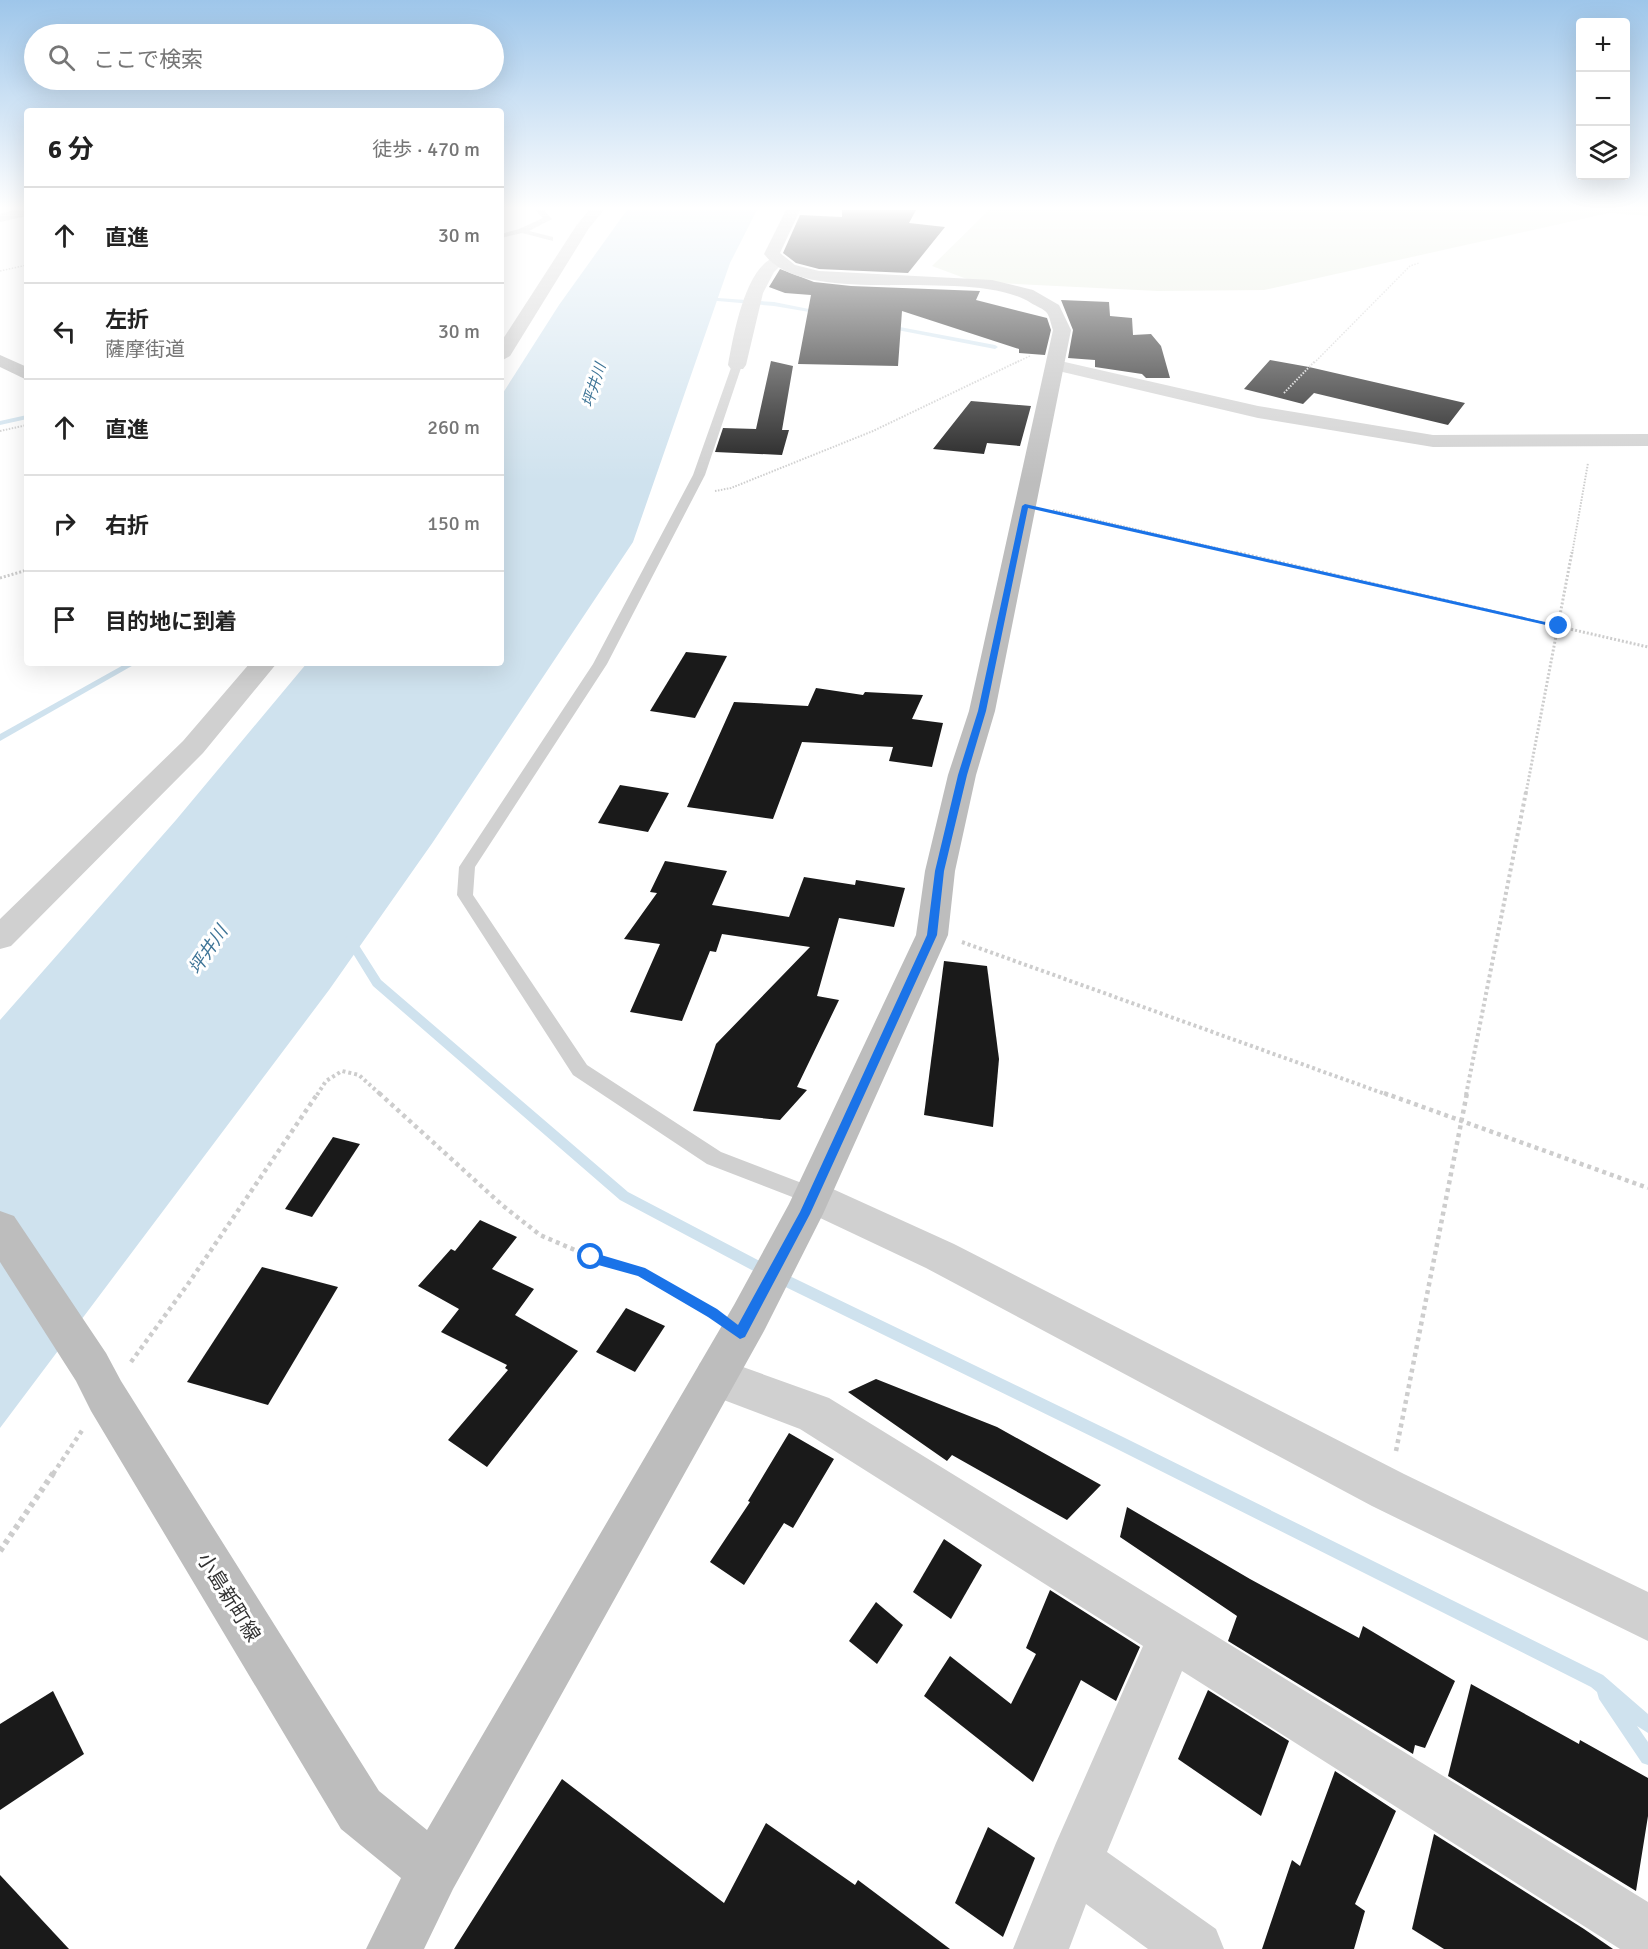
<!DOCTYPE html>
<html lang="ja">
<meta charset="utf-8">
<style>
:root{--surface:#fff;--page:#f6f6f6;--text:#222;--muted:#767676;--line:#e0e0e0}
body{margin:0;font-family:Signika,"Noto Sans JP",sans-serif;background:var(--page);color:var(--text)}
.controls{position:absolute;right:18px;top:18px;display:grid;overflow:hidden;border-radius:6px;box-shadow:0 6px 24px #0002}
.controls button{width:54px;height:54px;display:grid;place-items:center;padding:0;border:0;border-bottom:2px solid var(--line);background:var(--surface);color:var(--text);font:30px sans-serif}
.stop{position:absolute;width:18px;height:18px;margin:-14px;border:4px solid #1a73e8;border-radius:50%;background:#fff}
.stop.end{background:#1a73e8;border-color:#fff;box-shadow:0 2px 6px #0008}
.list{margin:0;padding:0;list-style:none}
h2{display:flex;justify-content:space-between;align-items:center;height:78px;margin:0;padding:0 24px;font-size:26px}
h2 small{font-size:20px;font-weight:400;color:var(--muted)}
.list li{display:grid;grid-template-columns:39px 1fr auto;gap:18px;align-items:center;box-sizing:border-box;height:96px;padding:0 24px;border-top:2px solid var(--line)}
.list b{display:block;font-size:22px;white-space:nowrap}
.list p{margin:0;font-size:20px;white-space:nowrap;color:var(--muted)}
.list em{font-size:20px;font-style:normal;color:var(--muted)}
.icon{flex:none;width:33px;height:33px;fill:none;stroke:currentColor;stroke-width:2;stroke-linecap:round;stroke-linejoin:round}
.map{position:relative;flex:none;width:1648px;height:1949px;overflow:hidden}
.search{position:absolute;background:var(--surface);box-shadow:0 6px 24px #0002;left:24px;top:24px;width:480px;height:66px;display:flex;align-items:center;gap:15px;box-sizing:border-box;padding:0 21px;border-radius:33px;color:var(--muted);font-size:22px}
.panel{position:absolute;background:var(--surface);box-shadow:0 6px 24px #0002;left:24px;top:108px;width:480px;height:558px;border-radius:6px}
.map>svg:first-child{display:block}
.green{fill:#e6ecdf}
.water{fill:#cfe2ee}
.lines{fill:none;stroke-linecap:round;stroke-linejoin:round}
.stream{fill:#cfe2ee;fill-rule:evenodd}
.building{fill:#1a1a1a}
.path-far5{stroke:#cdcdcd;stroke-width:1.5;stroke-dasharray:1.5 1.5;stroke-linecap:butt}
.path-far4{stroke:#cdcdcd;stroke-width:2;stroke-dasharray:1.5 1.5;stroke-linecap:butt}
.path-far3{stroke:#cdcdcd;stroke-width:3;stroke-dasharray:2 2;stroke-linecap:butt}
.path-far2{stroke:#cdcdcd;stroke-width:4;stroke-dasharray:3 3;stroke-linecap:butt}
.path-far1{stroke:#cdcdcd;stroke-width:4.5;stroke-dasharray:4 4;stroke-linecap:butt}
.path{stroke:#cdcdcd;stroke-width:6;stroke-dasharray:4.5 4.5;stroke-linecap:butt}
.lane{fill:#d0d0d0;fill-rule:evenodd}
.street{fill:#d0d0d0;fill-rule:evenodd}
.secondary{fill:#bdbdbd;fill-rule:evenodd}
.route{fill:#1a73e8}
.labels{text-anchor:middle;stroke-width:6;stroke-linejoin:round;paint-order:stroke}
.far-water-label{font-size:15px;font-style:italic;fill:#3f7597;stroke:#fff}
.water-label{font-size:18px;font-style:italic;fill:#3f7597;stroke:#fff}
.near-street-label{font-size:20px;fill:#333;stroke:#fff}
</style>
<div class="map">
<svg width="1648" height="1949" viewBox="0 0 1648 1949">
<rect width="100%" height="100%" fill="#fff"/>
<!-- green -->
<path class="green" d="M989,210H1648V216L1609,213L1264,290L1158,291L975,282L932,266Z"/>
<!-- water -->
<path class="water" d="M627,210H757L730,263L633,542L433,842L329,990L0,1428V1020L176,820L307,663H501V396L559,305Z"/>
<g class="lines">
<!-- stream -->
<g class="stream">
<path d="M704,297L774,302L824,312L821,314L774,306L706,300Z"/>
<path d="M889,325L995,345L998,347L995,349L887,328L886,327Z"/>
<path d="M27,415V419L0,425V421Z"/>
<path d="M127,663H137L0,741V734Z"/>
<path d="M349,935L353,936L381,980L628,1192L773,1268L1121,1436L1603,1675L1648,1714V1733L1637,1726L1648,1742V1765L1642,1763L1599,1699L1597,1692L1591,1687L1111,1446L763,1276L620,1200L373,986L344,939Z"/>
</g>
</g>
<!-- building -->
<g class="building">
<path d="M842,210H916L909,223L945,227L908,273L819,269L796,263L783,253L800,215L842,217Z"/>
<path d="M780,269L814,282L851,286L980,291L976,300L1047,318L1051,330L1045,355L1019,353V349L902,311L898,366L798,364L811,295L785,293L769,287Z"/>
<path d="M1061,300L1109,302L1110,316L1132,318L1133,335L1151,334L1161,346L1170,378H1146L1142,374L1095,367V360L1068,358L1073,330Z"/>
<path d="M1270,360L1309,367L1465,403L1448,425L1314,393L1303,404L1244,389Z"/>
<path d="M771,361L793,366L782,430H789L782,455L715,452L723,428L756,429Z"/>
<path d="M971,401L1031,406L1020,446L987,443L984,454L933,449Z"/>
<path d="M686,652L727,656L695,718L650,711Z"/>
<path d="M816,688L863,695L865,692L923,695L912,719L943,723L932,767L889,761L893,747L802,742L773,819L687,807L734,702L808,706Z"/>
<path d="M620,785L669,793L648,832L598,823Z"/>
<path d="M665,861L727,871L712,905L789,917L804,877L855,885L856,880L905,888L894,927L839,918L817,996L839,1000L797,1087L807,1090L780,1120L693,1111L716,1044L810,947L722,934L716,952L710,951L682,1021L630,1012L660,944L624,939L657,893L650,892Z"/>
<path d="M944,961L987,966L999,1059L993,1127L924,1115Z"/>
<path d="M333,1137L360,1144L312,1217L285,1209Z"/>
<path d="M480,1220L517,1237L492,1269L534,1289L515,1315L578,1351L487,1467L448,1440L508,1370L505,1368L507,1365L441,1332L459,1309L418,1286L451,1249L455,1251Z"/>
<path d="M262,1267L338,1287L268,1405L187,1382Z"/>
<path d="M626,1308L665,1326L635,1372L596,1352Z"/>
<path d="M876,1379L997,1427L1101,1485L1067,1520L952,1455L947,1461L848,1392Z"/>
<path d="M789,1433L834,1459L793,1528L784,1523L744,1585L710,1562L750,1502L748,1501Z"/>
<path d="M1127,1507L1250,1579L1359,1638L1363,1626L1455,1681L1425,1748L1415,1745L1413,1754L1228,1641L1237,1616L1120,1537Z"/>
<path d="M944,1539L982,1565L951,1619L913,1592Z"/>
<path d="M1050,1590L1140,1647L1116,1701L1081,1680L1033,1782L924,1696L950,1656L1011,1704L1036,1654L1026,1648Z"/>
<path d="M876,1602L903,1625L877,1664L849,1641Z"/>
<path d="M1471,1684L1579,1744L1580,1740L1648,1778V1816L1636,1891L1448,1776Z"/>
<path d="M1208,1690L1289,1741L1261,1816L1178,1759Z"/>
<path d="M53,1691L84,1754L0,1810V1724Z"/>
<path d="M1335,1771L1396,1811L1355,1904L1365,1911L1354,1949H1262L1292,1860L1300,1866Z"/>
<path d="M562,1779L724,1903L766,1823L855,1885L858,1880L950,1949H454Z"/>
<path d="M988,1827L1035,1858L1003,1937L955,1903Z"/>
<path d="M1434,1834L1584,1929L1613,1949H1444L1412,1929Z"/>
<path d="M0,1875L69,1949H0Z"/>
</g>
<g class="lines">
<!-- path-far5 -->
<g class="path-far5">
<path d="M0,271L27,265"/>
<path d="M1015,363L1030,356"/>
<path d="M1314,363L1410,266L1419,263"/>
</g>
<!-- path-far4 -->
<g class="path-far4">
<path d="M1284,393L1315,361"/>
<path d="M0,431L27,425"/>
<path d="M715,491L731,488L873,431L1019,361"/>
<path d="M1053,510L1243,554"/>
<path d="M1572,554L1588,463"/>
</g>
<!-- path-far3 -->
<g class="path-far3">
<path d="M1236,552L1648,647"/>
<path d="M0,578L27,570"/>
<path d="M1526,793L1572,552"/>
</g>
<!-- path-far2 -->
<g class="path-far2">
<path d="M962,942L1388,1095"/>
<path d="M317,1095L326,1081L342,1071L359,1075L381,1095"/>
<path d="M1466,1095L1526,792"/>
</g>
<!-- path-far1 -->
<g class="path-far1">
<path d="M379,1093L502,1205L540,1235L591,1257L641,1272L711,1312"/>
<path d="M1384,1093L1648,1188"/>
<path d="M131,1362L188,1284L318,1093"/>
<path d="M1396,1451L1467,1093"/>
<path d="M53,1474L83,1429"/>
</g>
<!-- path -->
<path class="path" d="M0,1551L54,1472"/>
<!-- lane -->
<g class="lane">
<path d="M535,210H544L552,219L529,231L553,237V241L522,233L501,238V234L519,229L543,218Z"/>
<path d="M737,362L742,365L705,475L607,664L475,867L473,895L587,1065L721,1152L820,1190L823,1196L820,1202L813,1205L707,1164L573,1075L457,895L459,867L593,664L693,475L732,365Z"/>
</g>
<!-- street -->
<g class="street">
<path d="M14,210H27V216L0,222V214Z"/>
<path d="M589,210H604L589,228L510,356L501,361V342L576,226Z"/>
<path d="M776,257L784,262L774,272L763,293L746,365L743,369H731L728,365C733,338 745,265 776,257Z"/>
<path d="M1056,360L1258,406L1433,435L1648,434V446L1433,447L1258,418L1050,369L1047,365Z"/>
<path d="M250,663H277L203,753L11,946L0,949V919L183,741Z"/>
<path d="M813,1180L954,1244L1404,1474L1648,1592V1641L1372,1506L926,1268L799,1208L794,1196L799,1184Z"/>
<path d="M715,1357L829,1398L1648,1902V1949H1620L1182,1671L1107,1852L1216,1929L1224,1949H1148L1086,1904L1069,1949H1013L1056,1843L1143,1646L800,1429L700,1391L694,1377L700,1363Z"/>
</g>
<!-- secondary -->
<g class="secondary">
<path d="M786,210H800L780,253L795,265L819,271L992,280L1033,290L1059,305L1071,330L995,711L976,775L955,871L948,935L823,1214L764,1331L453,1889L424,1949H366L401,1878L341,1829L91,1411L76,1381L0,1262V1211L14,1216L106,1353L121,1381L379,1791L427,1830L734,1305L789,1204L916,935L925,871L948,775L969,711L1053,330C1051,325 1050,317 1047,313C1044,309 1036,306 1031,303C968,264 807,311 764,254Z"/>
<path d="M0,355L27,367V380L0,367Z"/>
</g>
</g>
<!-- sky -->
<linearGradient id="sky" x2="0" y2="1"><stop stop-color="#9ec6ea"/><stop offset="0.43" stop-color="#fff"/><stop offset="1" stop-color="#fff" stop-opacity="0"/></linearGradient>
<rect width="1648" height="483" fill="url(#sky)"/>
<!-- route -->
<path class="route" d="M1025,504L1563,626L1559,628L1028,508L986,711L967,775L944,871L937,935L810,1214L745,1337L740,1339L708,1317L638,1276L591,1263L585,1257L591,1252L645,1268L717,1309L738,1325L800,1212L927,935L935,871L958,775L978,711L1022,506Z"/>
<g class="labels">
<!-- far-water labels -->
<g class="far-water-label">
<text transform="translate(594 385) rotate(-72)" y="5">坪井川</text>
</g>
<!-- water labels -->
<g class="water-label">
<text transform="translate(208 950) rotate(-56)" y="6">坪井川</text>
</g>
<!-- near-street labels -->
<g class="near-street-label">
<text transform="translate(229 1597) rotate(58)" y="7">小島新町線</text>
</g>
</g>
</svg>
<div class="controls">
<button>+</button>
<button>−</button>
<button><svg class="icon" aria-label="layers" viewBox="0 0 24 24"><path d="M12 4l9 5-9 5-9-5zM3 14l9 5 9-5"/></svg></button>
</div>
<div class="stop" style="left:591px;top:1257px"></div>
<div class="stop end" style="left:1559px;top:626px"></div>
<div class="search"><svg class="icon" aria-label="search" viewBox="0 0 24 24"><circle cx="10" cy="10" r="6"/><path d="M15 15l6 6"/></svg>ここで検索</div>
<section class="panel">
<h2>6 分<small>徒歩 · 470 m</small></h2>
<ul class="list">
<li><svg class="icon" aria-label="ahead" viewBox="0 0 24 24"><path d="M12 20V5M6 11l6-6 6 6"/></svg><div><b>直進</b></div><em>30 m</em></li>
<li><svg class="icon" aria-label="left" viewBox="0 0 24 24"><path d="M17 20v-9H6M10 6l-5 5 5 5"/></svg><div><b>左折</b><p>薩摩街道</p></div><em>30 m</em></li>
<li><svg class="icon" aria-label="ahead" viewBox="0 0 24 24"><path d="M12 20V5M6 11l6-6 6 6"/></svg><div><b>直進</b></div><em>260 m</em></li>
<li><svg class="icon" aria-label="right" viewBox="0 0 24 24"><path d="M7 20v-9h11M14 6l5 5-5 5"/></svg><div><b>右折</b></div><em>150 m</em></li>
<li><svg class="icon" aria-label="arrive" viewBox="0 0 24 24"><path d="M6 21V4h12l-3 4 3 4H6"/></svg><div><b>目的地に到着</b></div></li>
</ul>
</section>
</div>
